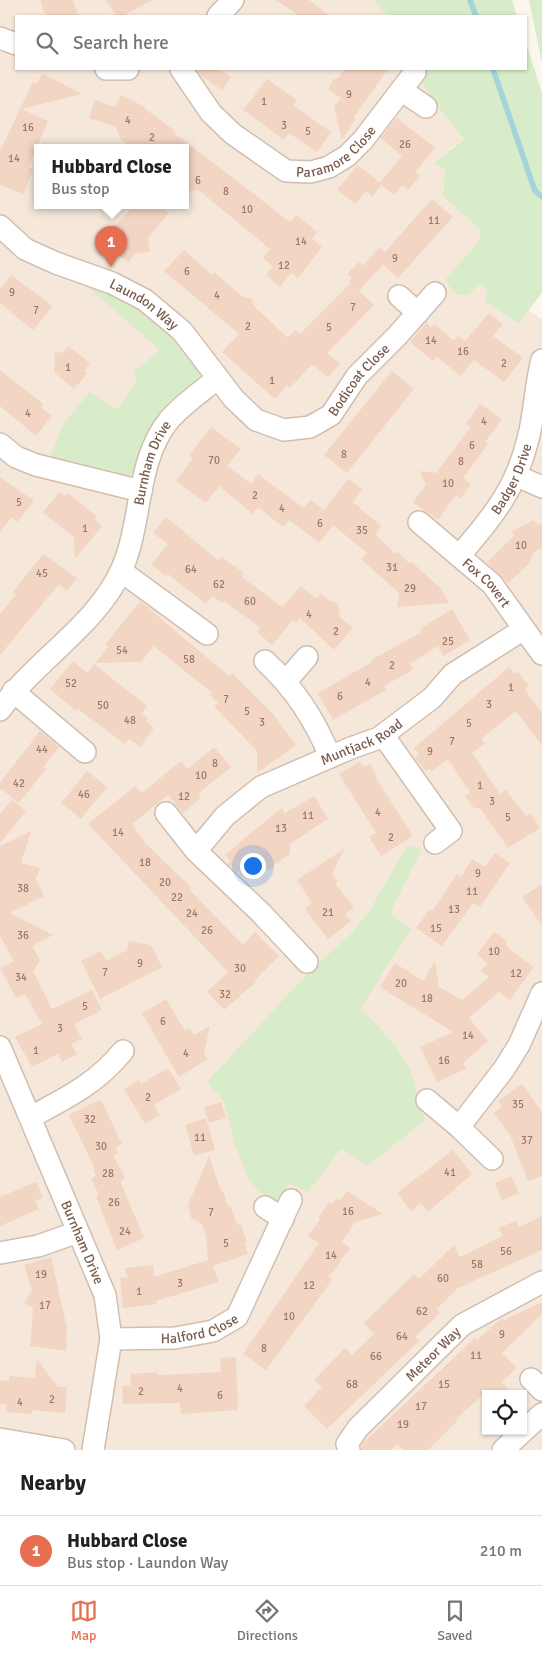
<!DOCTYPE html>
<meta charset="utf-8">
<style>
:root{--surface:#fff;--page:#f2f2f2;--text:#202124;--muted:#757577;--line:#e0e0e0;--accent:#e76f51}
body{margin:0;font-family:Signika,sans-serif;background:var(--page);color:var(--text)}
.controls{position:absolute;right:15px;bottom:15px;display:grid;overflow:hidden;border-radius:0px;box-shadow:0 1px 4px #0004}
.controls button{width:45px;height:45px;display:grid;place-items:center;padding:0;border:0;border-bottom:1px solid var(--line);background:var(--surface);color:var(--text);font:25px sans-serif}
.you{position:absolute;left:252px;top:865px;width:18px;height:18px;margin:-12px;border:4px solid #fff;border-radius:50%;background:#1a73e8;box-shadow:0 0 0 8px #1a73e833}
.badge{display:grid;place-items:center;width:32px;height:32px;border-radius:50%;background:var(--accent);color:#fff;font-size:16px;font-weight:700}
.pin{position:absolute;translate:-50% -41px;filter:drop-shadow(0 1px 2px #0008)}
.pin::after{content:'';position:absolute;top:26px;width:18px;height:15px;background:inherit;clip-path:polygon(0 0,100% 0,50% 100%)}
.popup{position:absolute;left:34px;top:144px;width:155px;height:65px;box-sizing:border-box;display:grid;place-content:center;border-radius:0px;background:var(--surface);filter:drop-shadow(0 1px 4px #0005);font-size:16px;white-space:nowrap;color:var(--muted)}
.popup b{font-size:19px;color:var(--text)}
.popup::after{content:'';position:absolute;left:50%;top:100%;margin-left:-10px;border:10px solid transparent;border-top-color:var(--surface)}
.list{margin:0;padding:0;list-style:none}
h2{display:flex;justify-content:space-between;align-items:center;height:65px;margin:0;padding:0 20px;font-size:21px}
h2 small{font-size:16px;font-weight:400;color:var(--muted)}
.list li{display:grid;grid-template-columns:32px 1fr auto;gap:15px;align-items:center;box-sizing:border-box;height:70px;padding:0 20px;border-top:1px solid var(--line)}
.list b{display:block;font-size:19px;white-space:nowrap}
.list p{margin:0;font-size:16px;white-space:nowrap;color:var(--muted)}
.list em{font-size:16px;font-style:normal;color:var(--muted)}
.icon{flex:none;width:28px;height:28px;fill:none;stroke:currentColor;stroke-width:2;stroke-linecap:round;stroke-linejoin:round}
.map{position:relative;flex:none;width:542px;height:1450px;overflow:hidden}
.search{position:absolute;background:var(--surface);box-shadow:0 1px 4px #0004;left:15px;right:15px;top:15px;height:55px;display:flex;align-items:center;gap:12px;box-sizing:border-box;padding:0 18px;border-radius:0px;color:var(--muted);font-size:19px}
.sheet{height:135px;background:var(--surface)}
nav{display:flex;justify-content:space-around;align-items:center;box-sizing:border-box;height:70px;border-top:1px solid var(--line);background:var(--surface);font-size:14px;color:var(--muted)}
nav a{display:grid;justify-items:center;gap:2px}
nav .on{color:var(--accent)}
.map>svg:first-child{display:block}
.residential{fill:#f5e8da;fill-rule:evenodd}
.green{fill:#d8ecc9}
.lines{fill:none;stroke-linecap:round;stroke-linejoin:round}
.stream{stroke:#a5d3da;stroke-width:5.5}
.building{fill:#f3d5c3}
.street-casing{stroke:#d1beb0;stroke-width:24}
.street{stroke:#fff;stroke-width:21}
.labels{text-anchor:middle;stroke-width:4;stroke-linejoin:round;paint-order:stroke}
.number-label{font-size:11px;fill:#987a6a}
.street-label{font-size:14px;fill:#7a5c4d;stroke:#fffaf3}
</style>
<div class="map">
<svg width="542" height="1450" viewBox="0 0 542 1450">
<rect width="100%" height="100%" fill="#fdf6ec"/>
<!-- residential -->
<path class="residential" d="M0,0H373L388,16H16V69H425L422,81L433,101L464,139L451,148L435,163L445,170L443,196L480,230V240L469,295L479,284L487,289L518,323L528,310L542,319V1450H0ZM37,148H185V206H37ZM486,1394H523V1431H486Z"/>
<!-- green -->
<g class="green">
<path d="M373,0H512L517,16H388Z"/>
<path d="M529,0H542V64Z"/>
<path d="M526,43L542,93V293L518,324L485,301L487,289L479,284L469,295L455,294L445,280L480,240V230L443,196L445,170L434,163L464,139L433,101L421,80L425,69H526Z"/>
<path d="M84,273L145,300L218,378L187,403L141,491L46,467L64,423L90,392L116,410L137,382L134,372L160,350L89,288Z"/>
<path d="M407,846L422,849L390,913L411,929L360,1009C380,1029 403,1049 412,1076C418,1094 416,1102 426,1120L367,1166L341,1149L308,1192L289,1183L279,1205L259,1192L247,1176L234,1141L223,1100L207,1082L308,973L352,933L370,910Z"/>
</g>
<g class="lines">
<!-- stream -->
<g class="stream">
<path d="M470,0L476,16"/>
<path d="M493,69L535,191L542,197"/>
</g>
</g>
<!-- building -->
<g class="building">
<path d="M40,0H73L78,16H46Z"/>
<path d="M106,0H152L123,16H116Z"/>
<path d="M276,0H309L330,16H300Z"/>
<path d="M196,69H219L231,77L222,90L200,75Z"/>
<path d="M345,69H388L354,117L356,119L342,140L333,103L336,105L341,98L328,89L334,79L338,78Z"/>
<path d="M42,73L82,94L22,109L48,121L28,167L33,169L24,194L0,185V151L33,82L37,84Z"/>
<path d="M267,79L297,100L293,105L331,132L317,152L289,133L284,140L243,110Z"/>
<path d="M121,95L145,107L144,108L174,130L173,132L290,222L296,215L317,232L312,239L322,247L298,278L291,273L280,287L266,275L273,267L263,258L270,249L201,192L197,190L185,192V148H130L129,145L120,139L116,127L89,118L95,100L115,107Z"/>
<path d="M397,118L435,148L415,172L420,176L408,190L402,185L394,195L381,185L372,197L366,191L355,204L337,190L358,165L380,183L402,156L380,138Z"/>
<path d="M432,199L453,217L398,278L383,265L359,290L349,281L352,278L347,274L359,262L363,266L380,247L385,252Z"/>
<path d="M133,206H161L169,213L148,238L150,251L134,254L129,262L118,255L114,261L98,251L115,223L117,225Z"/>
<path d="M184,250L212,275L214,272L243,297L252,299L253,305L288,338L295,330L300,334L351,283L374,305L327,353L340,364L328,377L312,364L290,388L287,385L275,399L222,352L239,334L164,271Z"/>
<path d="M11,275L53,306L33,330L0,303V289Z"/>
<path d="M489,313L503,324L493,336L523,358L504,382L474,360L461,376L437,357L433,361L410,342L426,323L431,327L434,324L454,341L458,336L465,341Z"/>
<path d="M68,346L90,363L84,371L87,374L74,389L54,372L55,353L63,352Z"/>
<path d="M0,370L43,404L41,407L52,416L36,436L0,406Z"/>
<path d="M392,371L414,389L347,473L324,455Z"/>
<path d="M480,404L502,419L485,442L488,444L463,478L471,484L461,498L456,495L438,520L413,502L426,485L420,471L436,473L471,427L466,424Z"/>
<path d="M211,427L241,449L227,466L251,484L258,474L304,508L311,500L324,510L348,479L362,489L353,502L381,526L375,534L396,554L398,552L410,564L412,562L440,588L449,603L397,607L399,593L361,559L367,553L333,525L319,543L289,520L283,527L258,507L253,514L219,486L206,503L176,481L193,458L189,455Z"/>
<path d="M0,477L34,501L17,522L12,517L0,532Z"/>
<path d="M60,492L65,496L68,493L97,517L95,520L102,526L75,559L74,537L43,512Z"/>
<path d="M166,517L219,561L222,557L244,573L242,577L282,607L301,586L316,599L321,593L329,601H333L338,605L340,617L353,628L334,650L300,618L296,623L293,620L272,645L257,632L261,628L224,601L222,603L212,596L206,604L168,574L166,576L151,565L168,544L153,533Z"/>
<path d="M534,520L537,525L542,522V548L534,552L529,564L508,583L487,562L514,536L512,531Z"/>
<path d="M43,554L77,578L67,591L59,584L0,655V614L16,595L13,592Z"/>
<path d="M140,601L229,676L232,673L274,715L296,745L257,773V751L214,706L218,703L210,695L212,693L154,646L141,662L95,663L108,647L105,645Z"/>
<path d="M452,609L470,640L444,656L438,646L410,664L413,670L384,686L386,690L333,720L318,693L372,662L371,660L422,632L420,629Z"/>
<path d="M73,661L87,673L94,664L147,706L142,713L148,718L146,721L154,728L140,747L129,739L125,744L78,709L76,711L50,689Z"/>
<path d="M509,667L515,674L518,672L529,686L525,688L527,693L542,713V746L516,711L481,739L485,743L472,753L500,794L506,790L526,816L531,814L540,828L508,848L480,808H474L465,796L470,792L448,759L432,771L430,769L426,771L415,758L419,755L414,748Z"/>
<path d="M40,731L59,747L43,767L46,769L19,803L0,788V783Z"/>
<path d="M214,747L231,767L198,794L201,798L183,813L168,795L132,824L146,844L191,887L189,889L243,945L255,932L279,956L255,980L256,982L224,1010L207,992L228,972L88,824L135,786L142,793L181,761L188,769Z"/>
<path d="M359,762L365,767L370,764L377,777L376,778L413,836L381,856L369,837L376,833L339,774Z"/>
<path d="M87,771L107,787L81,819L61,803Z"/>
<path d="M314,796L328,819L290,844V854L268,870L262,862L244,877L228,864L230,861L225,855L258,827L282,808L285,813Z"/>
<path d="M12,800L26,811L0,843V814Z"/>
<path d="M31,831L21,863L40,868L36,879L44,896L10,913L53,935L32,946L40,960L33,971L52,1009L92,990L102,1010L74,1024L82,1039L71,1044L77,1054L62,1062L58,1054L32,1067L15,1037L42,1024L25,994L16,998L0,968L14,961L0,936V846Z"/>
<path d="M344,849L332,874L338,882L335,884L354,907L345,914L351,921L328,939L305,909L312,903L297,880Z"/>
<path d="M495,853L510,863L480,907L473,903L442,946L416,928L430,909L432,911L457,874L461,877L472,859L485,867Z"/>
<path d="M542,884V926L522,897Z"/>
<path d="M494,932L507,941L505,944L511,950L534,967L510,1000L499,992L469,1018L488,1041L463,1063L466,1069L437,1082L420,1047L453,1032L380,987L395,963L423,981L435,961L439,987L462,1000L489,977L481,971L487,963L477,954Z"/>
<path d="M129,941L151,945L162,967L100,999L81,961L101,951L106,961L127,950Z"/>
<path d="M166,999L185,1031L190,1028L194,1035L210,1026L204,1053L208,1059L179,1077L142,1013Z"/>
<path d="M168,1068L181,1089L154,1105L160,1115L145,1124L124,1089L139,1080L141,1084Z"/>
<path d="M522,1084L542,1112V1176L528,1181L510,1135L494,1113L502,1107L498,1101Z"/>
<path d="M99,1100L102,1102L122,1144L115,1147L118,1153L113,1155L125,1178L120,1181L144,1238L117,1250L96,1196L99,1195L91,1179L96,1176L93,1170L95,1169L69,1115Z"/>
<path d="M221,1102L226,1118L209,1123L204,1107Z"/>
<path d="M206,1118L215,1150L194,1156L185,1125Z"/>
<path d="M453,1150L472,1174L428,1212L421,1203L411,1211L397,1193Z"/>
<path d="M209,1156L221,1191H223L228,1206L230,1205L237,1225L241,1224L247,1242L244,1243L248,1254L213,1266L219,1282L156,1301L157,1304L123,1308L120,1278L128,1277L124,1268L153,1265L154,1277L208,1260L206,1237L202,1224L191,1218L188,1205Z"/>
<path d="M511,1176L519,1193L502,1200L495,1183Z"/>
<path d="M36,1182L43,1197L35,1201L39,1209L0,1226V1197Z"/>
<path d="M347,1191L383,1214L355,1222L342,1242L350,1248L329,1277L332,1280L266,1370L243,1354L319,1243L308,1236L320,1219L318,1218L329,1202L332,1204L336,1198L340,1201Z"/>
<path d="M542,1216V1250L458,1288L437,1309L440,1313L415,1337L419,1341L327,1429L304,1406L322,1387L314,1380L345,1348L352,1355L374,1334L364,1323L414,1274L419,1279L454,1245L460,1257L503,1236L498,1228L516,1221L519,1227Z"/>
<path d="M51,1257L67,1328L66,1351L30,1346L33,1308L24,1303L32,1290L24,1265Z"/>
<path d="M542,1302V1314L502,1353L517,1368L502,1382L513,1394H484L456,1419L458,1420L428,1450H403L397,1444L391,1450H361L363,1443L475,1338L477,1340L502,1318L504,1320Z"/>
<path d="M236,1357L238,1410L181,1414L180,1403L123,1404L122,1386L131,1385L130,1374L157,1372L158,1375L221,1372L220,1358Z"/>
<path d="M37,1359L58,1387H67L65,1413L32,1410V1414L6,1412L7,1405L0,1404V1380L9,1381V1376L35,1378Z"/>
</g>
<g class="lines">
<defs>
<g id="street">
<path d="M218,16L233,0"/>
<path d="M0,38L16,44"/>
<path d="M106,69H128"/>
<path id="s1" d="M181,69L211,113L233,134L286,171L311,172L329,167L347,156L363,140L415,72"/>
<path d="M401,90L426,107"/>
<path id="s2" d="M0,226L25,249L56,263L112,283L145,300L182,331L234,399L256,420L284,430L310,427L331,415L357,376L397,336L435,293"/>
<path d="M399,296L418,313"/>
<path d="M0,444L16,457L36,465L141,491"/>
<path d="M517,476L542,487"/>
<path id="s3" d="M419,522L492,584L542,654"/>
<path id="s4" d="M459,556C492,518 516,489 528,439C535,413 535,386 542,360"/>
<path d="M121,571L207,634"/>
<path d="M265,661C295,689 315,719 330,757"/>
<path d="M286,681L307,657"/>
<path d="M13,691L85,752"/>
<path id="s5" d="M0,710C35,660 95,627 121,571C143,523 135,462 169,420C183,404 202,391 218,378"/>
<path d="M383,735L451,831L435,843"/>
<path d="M166,813L196,851"/>
<path id="s6" d="M307,962L261,913L196,851L225,816L261,787L351,748L379,738L432,698L453,674L524,629"/>
<path id="s7" d="M0,1047L105,1295L111,1339L93,1450"/>
<path d="M427,1100L459,1127L504,1069L519,1045L542,993"/>
<path d="M31,1117C68,1097 96,1084 123,1051"/>
<path d="M459,1127L492,1159"/>
<path d="M265,1207L283,1219"/>
<path d="M0,1253L38,1246L78,1232"/>
<path id="s8" d="M111,1339L175,1338L213,1331L237,1317L291,1200"/>
<path d="M531,1379L542,1390"/>
<path d="M0,1439L64,1450"/>
<path id="s9" d="M349,1450L347,1444L358,1428L462,1325L542,1282"/>
<path d="M503,1450L542,1414"/>
</g>
</defs>
<!-- street casing -->
<use href="#street" class="street-casing"/>
<!-- street -->
<use href="#street" class="street"/>
</g>
<g class="labels">
<!-- number labels -->
<g class="number-label">
<text x="349" y="98">9</text>
<text x="264" y="105">1</text>
<text x="128" y="124">4</text>
<text x="284" y="129">3</text>
<text x="28" y="131">16</text>
<text x="308" y="135">5</text>
<text x="152" y="141">2</text>
<text x="405" y="148">26</text>
<text x="14" y="162">14</text>
<text x="198" y="184">6</text>
<text x="226" y="195">8</text>
<text x="247" y="213">10</text>
<text x="434" y="224">11</text>
<text x="301" y="245">14</text>
<text x="395" y="262">9</text>
<text x="284" y="269">12</text>
<text x="187" y="275">6</text>
<text x="12" y="296">9</text>
<text x="217" y="299">4</text>
<text x="353" y="311">7</text>
<text x="36" y="314">7</text>
<text x="248" y="330">2</text>
<text x="329" y="331">5</text>
<text x="431" y="344">14</text>
<text x="463" y="355">16</text>
<text x="504" y="367">2</text>
<text x="68" y="371">1</text>
<text x="272" y="384">1</text>
<text x="28" y="417">4</text>
<text x="484" y="425">4</text>
<text x="472" y="449">6</text>
<text x="344" y="458">8</text>
<text x="214" y="464">70</text>
<text x="461" y="465">8</text>
<text x="448" y="487">10</text>
<text x="255" y="499">2</text>
<text x="19" y="506">5</text>
<text x="282" y="512">4</text>
<text x="320" y="527">6</text>
<text x="85" y="532">1</text>
<text x="362" y="534">35</text>
<text x="521" y="549">10</text>
<text x="392" y="571">31</text>
<text x="191" y="573">64</text>
<text x="42" y="577">45</text>
<text x="219" y="588">62</text>
<text x="410" y="592">29</text>
<text x="250" y="605">60</text>
<text x="309" y="618">4</text>
<text x="336" y="635">2</text>
<text x="448" y="645">25</text>
<text x="122" y="654">54</text>
<text x="189" y="663">58</text>
<text x="392" y="669">2</text>
<text x="368" y="686">4</text>
<text x="71" y="687">52</text>
<text x="511" y="691">1</text>
<text x="340" y="700">6</text>
<text x="226" y="703">7</text>
<text x="489" y="708">3</text>
<text x="103" y="709">50</text>
<text x="247" y="715">5</text>
<text x="130" y="724">48</text>
<text x="262" y="726">3</text>
<text x="469" y="727">5</text>
<text x="452" y="745">7</text>
<text x="42" y="753">44</text>
<text x="430" y="755">9</text>
<text x="215" y="767">8</text>
<text x="201" y="779">10</text>
<text x="19" y="787">42</text>
<text x="480" y="789">1</text>
<text x="84" y="798">46</text>
<text x="184" y="800">12</text>
<text x="492" y="805">3</text>
<text x="378" y="816">4</text>
<text x="308" y="819">11</text>
<text x="508" y="821">5</text>
<text x="281" y="832">13</text>
<text x="118" y="836">14</text>
<text x="391" y="841">2</text>
<text x="145" y="866">18</text>
<text x="478" y="877">9</text>
<text x="165" y="886">20</text>
<text x="23" y="892">38</text>
<text x="472" y="895">11</text>
<text x="177" y="901">22</text>
<text x="454" y="913">13</text>
<text x="328" y="916">21</text>
<text x="192" y="917">24</text>
<text x="436" y="932">15</text>
<text x="207" y="934">26</text>
<text x="23" y="939">36</text>
<text x="494" y="955">10</text>
<text x="140" y="967">9</text>
<text x="240" y="972">30</text>
<text x="105" y="976">7</text>
<text x="516" y="977">12</text>
<text x="21" y="981">34</text>
<text x="401" y="987">20</text>
<text x="225" y="998">32</text>
<text x="427" y="1002">18</text>
<text x="85" y="1010">5</text>
<text x="163" y="1025">6</text>
<text x="60" y="1032">3</text>
<text x="468" y="1039">14</text>
<text x="36" y="1054">1</text>
<text x="186" y="1057">4</text>
<text x="444" y="1064">16</text>
<text x="148" y="1101">2</text>
<text x="518" y="1108">35</text>
<text x="90" y="1123">32</text>
<text x="200" y="1141">11</text>
<text x="527" y="1144">37</text>
<text x="101" y="1150">30</text>
<text x="450" y="1176">41</text>
<text x="108" y="1177">28</text>
<text x="114" y="1206">26</text>
<text x="348" y="1215">16</text>
<text x="211" y="1216">7</text>
<text x="125" y="1235">24</text>
<text x="226" y="1247">5</text>
<text x="506" y="1255">56</text>
<text x="331" y="1259">14</text>
<text x="477" y="1268">58</text>
<text x="41" y="1278">19</text>
<text x="443" y="1282">60</text>
<text x="180" y="1287">3</text>
<text x="309" y="1289">12</text>
<text x="139" y="1295">1</text>
<text x="45" y="1309">17</text>
<text x="422" y="1315">62</text>
<text x="289" y="1320">10</text>
<text x="502" y="1338">9</text>
<text x="402" y="1340">64</text>
<text x="264" y="1352">8</text>
<text x="476" y="1359">11</text>
<text x="376" y="1360">66</text>
<text x="352" y="1388">68</text>
<text x="444" y="1388">15</text>
<text x="180" y="1392">4</text>
<text x="141" y="1395">2</text>
<text x="220" y="1399">6</text>
<text x="52" y="1403">2</text>
<text x="20" y="1406">4</text>
<text x="421" y="1410">17</text>
<text x="403" y="1428">19</text>
</g>
<!-- street labels -->
<g class="street-label">
<text dy="5" stroke="none"><textPath href="#s1" startOffset="205">Paramore Close</textPath></text>
<text dy="5" stroke="none"><textPath href="#s2" startOffset="166">Laundon Way</textPath></text>
<text dy="5" stroke="none"><textPath href="#s2" startOffset="454">Bodicoat Close</textPath></text>
<text dy="5" stroke="none"><textPath href="#s5" startOffset="298">Burnham Drive</textPath></text>
<text dy="5" stroke="none"><textPath href="#s4" startOffset="94">Badger Drive</textPath></text>
<text dy="5" stroke="none"><textPath href="#s3" startOffset="91">Fox Covert</textPath></text>
<text dy="5" stroke="none"><textPath href="#s6" startOffset="359">Muntjack Road</textPath></text>
<text dy="5" stroke="none"><textPath href="#s7" startOffset="212">Burnham Drive</textPath></text>
<text dy="5" stroke="none"><textPath href="#s8" startOffset="90">Halford Close</textPath></text>
<text dy="5" stroke="none"><textPath href="#s9" startOffset="131">Meteor Way</textPath></text>
</g>
</g>
</svg>
<div class="controls">
<button><svg class="icon" aria-label="locate" viewBox="0 0 24 24"><circle cx="12" cy="12" r="6"/><path d="M12 2v4M12 18v4M2 12h4M18 12h4"/></svg></button>
</div>
<div class="you"></div>
<div class="pin badge" style="left:111px;top:267px">1</div>
<div class="popup"><b>Hubbard Close</b>Bus stop</div>
<div class="search"><svg class="icon" aria-label="search" viewBox="0 0 24 24"><circle cx="10" cy="10" r="6"/><path d="M15 15l6 6"/></svg>Search here</div>
</div>
<section class="sheet">
<h2>Nearby<small></small></h2>
<ul class="list">
<li><span class="badge">1</span><div><b>Hubbard Close</b><p>Bus stop · Laundon Way</p></div><em>210 m</em></li>
</ul>
</section>
<nav>
<a class="on"><svg class="icon" aria-label="map" viewBox="0 0 24 24"><path d="M3 6l6-2 6 2 6-2v14l-6 2-6-2-6 2zM9 4v14M15 6v14"/></svg>Map</a>
<a><svg class="icon" aria-label="directions" viewBox="0 0 24 24"><path d="M12 3l9 9-9 9-9-9zM9 14v-3h6M13 9l2 2-2 2"/></svg>Directions</a>
<a><svg class="icon" aria-label="saved" viewBox="0 0 24 24"><path d="M7 4h10v16l-5-4-5 4z"/></svg>Saved</a>
</nav>
